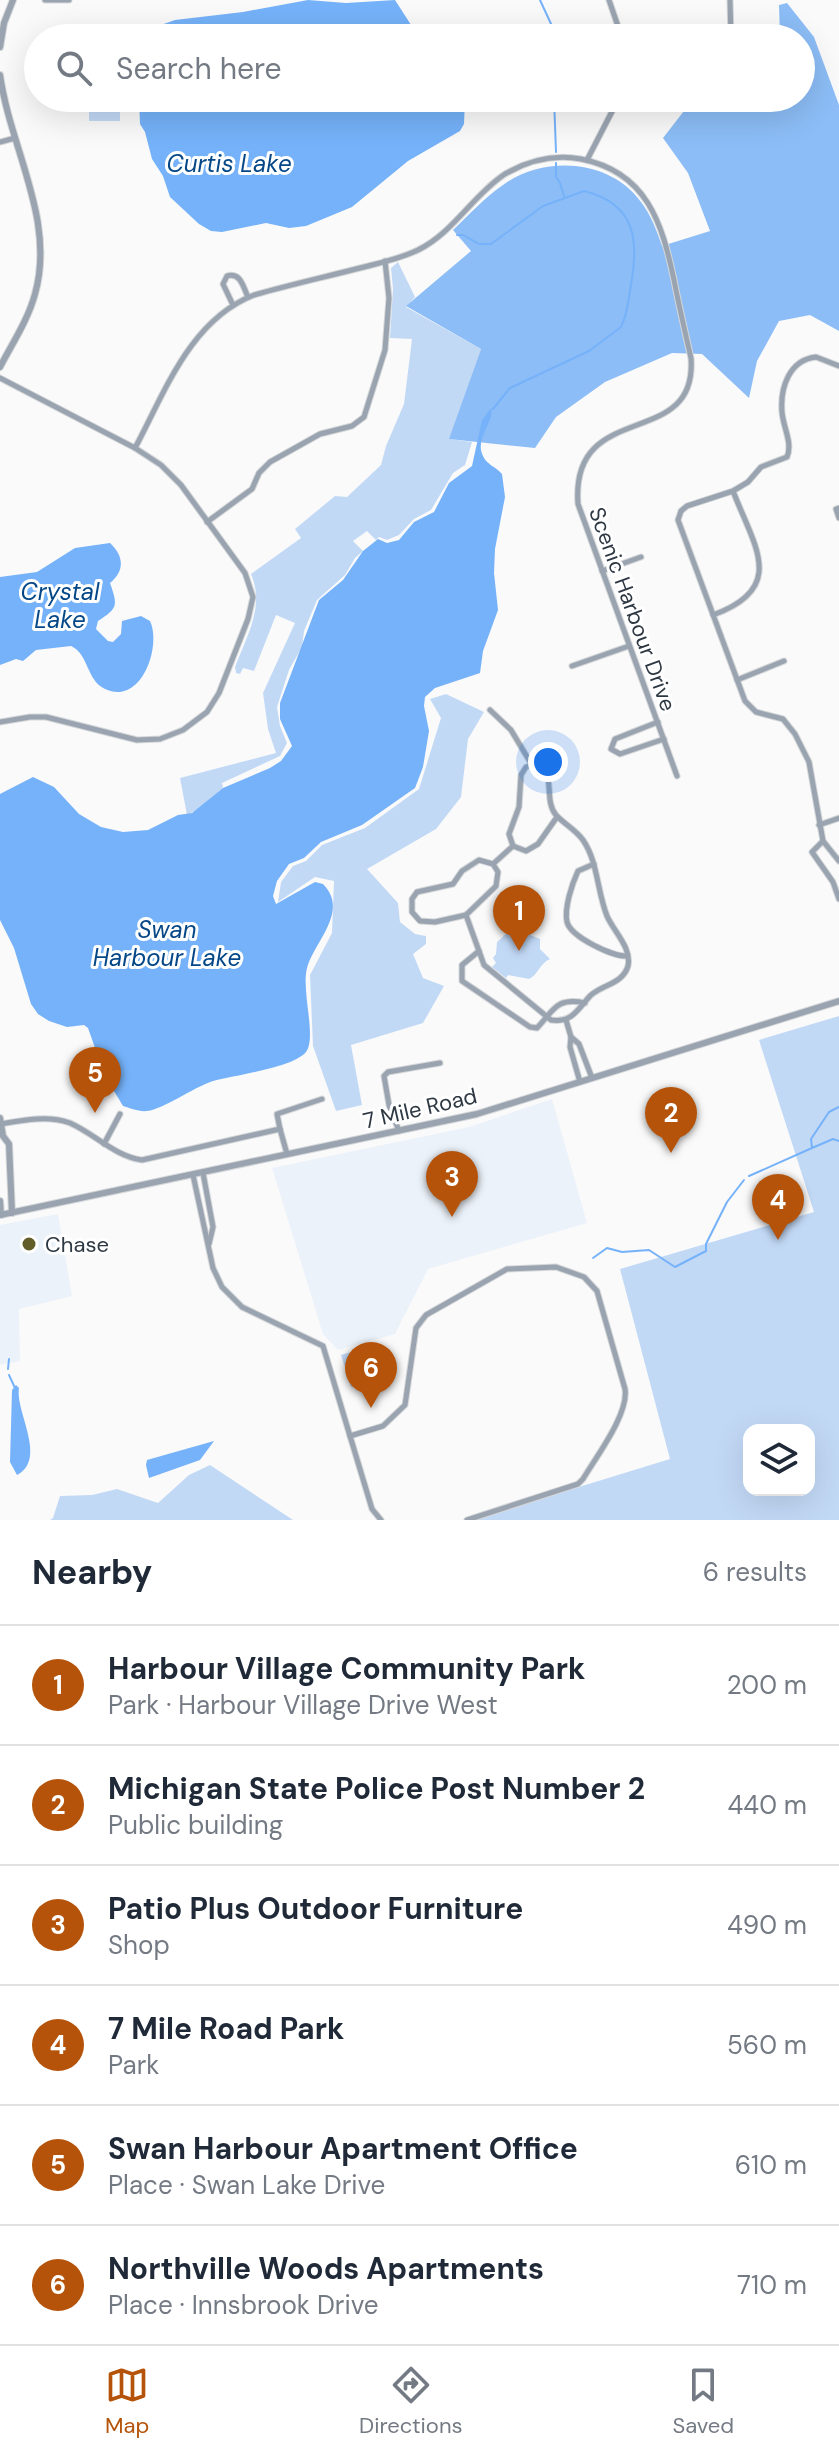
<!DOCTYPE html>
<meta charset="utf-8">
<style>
:root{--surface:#fff;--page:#f2f2f3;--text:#1f2937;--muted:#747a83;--line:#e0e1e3;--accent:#b45309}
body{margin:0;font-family:"DM Sans",sans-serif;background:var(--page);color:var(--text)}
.controls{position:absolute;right:24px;bottom:24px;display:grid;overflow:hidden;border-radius:16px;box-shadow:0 8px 32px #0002}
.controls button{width:72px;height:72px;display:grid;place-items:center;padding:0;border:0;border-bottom:2px solid var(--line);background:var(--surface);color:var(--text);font:40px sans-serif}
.you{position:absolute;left:548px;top:762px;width:28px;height:28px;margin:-20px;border:6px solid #fff;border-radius:50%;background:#1a73e8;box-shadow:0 0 0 12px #1a73e833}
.badge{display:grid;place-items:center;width:52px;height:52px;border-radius:50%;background:var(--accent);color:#fff;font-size:26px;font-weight:700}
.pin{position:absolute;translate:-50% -66px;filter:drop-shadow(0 2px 4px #0008)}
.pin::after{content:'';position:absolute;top:42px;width:28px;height:24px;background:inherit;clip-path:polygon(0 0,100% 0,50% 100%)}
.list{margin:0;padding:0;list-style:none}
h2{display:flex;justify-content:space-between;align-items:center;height:104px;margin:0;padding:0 32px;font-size:34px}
h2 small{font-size:26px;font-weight:400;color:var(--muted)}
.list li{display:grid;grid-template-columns:52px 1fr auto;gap:24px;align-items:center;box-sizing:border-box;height:120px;padding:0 32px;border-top:2px solid var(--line)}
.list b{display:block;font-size:30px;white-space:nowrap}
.list p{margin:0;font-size:26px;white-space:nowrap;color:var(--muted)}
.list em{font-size:26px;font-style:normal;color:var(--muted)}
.icon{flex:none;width:44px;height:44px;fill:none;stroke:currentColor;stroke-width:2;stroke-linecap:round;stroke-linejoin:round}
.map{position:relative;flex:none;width:839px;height:1520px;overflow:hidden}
.search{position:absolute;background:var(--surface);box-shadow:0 8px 32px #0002;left:24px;right:24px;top:24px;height:88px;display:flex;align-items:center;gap:20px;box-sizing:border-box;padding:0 28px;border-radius:44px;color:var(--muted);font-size:30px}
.sheet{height:824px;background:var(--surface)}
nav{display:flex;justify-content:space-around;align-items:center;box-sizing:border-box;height:112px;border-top:2px solid var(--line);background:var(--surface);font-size:22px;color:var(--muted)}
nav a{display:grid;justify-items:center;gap:4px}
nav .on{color:var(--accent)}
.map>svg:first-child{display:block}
.built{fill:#ecf2f9}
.green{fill:#c2d9f6;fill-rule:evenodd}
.forest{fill:#8cbdf6}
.water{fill:#75b2f9}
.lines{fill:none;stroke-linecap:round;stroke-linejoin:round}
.stream{stroke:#75b2f9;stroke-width:2}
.minor-casing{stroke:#d5d7d9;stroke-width:7}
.tertiary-casing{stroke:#d5d7d9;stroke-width:8}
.minor{stroke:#9aa4b1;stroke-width:5}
.tertiary{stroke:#9aa4b1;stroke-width:6}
.poi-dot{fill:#625d29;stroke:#fff;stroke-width:3}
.labels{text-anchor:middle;stroke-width:6;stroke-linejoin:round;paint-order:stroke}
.street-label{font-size:22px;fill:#2e3843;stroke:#fff}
.poi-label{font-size:22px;fill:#2e3843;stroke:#fff;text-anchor:start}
.water-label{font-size:24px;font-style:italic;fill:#044787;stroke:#fff}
</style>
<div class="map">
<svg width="839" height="1520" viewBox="0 0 839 1520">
<rect width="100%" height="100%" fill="#fafafa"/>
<!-- built -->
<g class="built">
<path d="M552,1099L587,1223L428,1269L395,1334L338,1350L323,1334L272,1168L469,1127Z"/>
<path d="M58,1214L72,1296L19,1309L20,1361L0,1365V1225Z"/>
</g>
<!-- green -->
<g class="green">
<rect x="89" y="98" width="31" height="23"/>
<path d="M398,262L415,297L406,307L481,349L450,439L472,442L465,465L453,473L431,510L414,519L399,535L387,540L379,537L376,540L367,531L353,541L363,551L355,558L345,575L317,600L304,631L302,647L289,670L277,707L280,726L287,743L280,756L222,783L223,788L198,809L187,815L180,778L276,753L268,729L263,693L295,623L276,615L254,671L243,668L240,674L236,673L235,667C247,636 265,606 251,574L301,538L295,529L335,496L347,497L381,465L386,446L404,404L412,339L390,338L393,289L391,268Z"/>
<path d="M446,694L484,712L468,739L461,797L436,829L367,869L398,903L400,922L415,934L426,936V944L413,954L423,978L444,986L423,1023L351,1045L362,1105L336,1111L313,1046L310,975L332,933L334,881L315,877L278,902L281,882L293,866L306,861L322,845L365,828L419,789L441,718L430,699Z"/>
<path d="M517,924L523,932L540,939V949L550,959C539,964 539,974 529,979L508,975L506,978L492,967L496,963L493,958L496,954L497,942Z"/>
<path d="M839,1016V1520H471L670,1459L620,1269L814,1212L759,1040ZM749,1430H809V1490H749Z"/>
<path d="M371,1346L381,1379L351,1387L341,1355Z"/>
<path d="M210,1465L293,1520H50L53,1518L60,1496L92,1495L117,1489L158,1503L189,1475Z"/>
</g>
<!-- forest -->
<path class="forest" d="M787,3L814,37L839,105V331L810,315L779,321L757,361L749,398L702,354L672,353L605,382L556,417L535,448L449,439L481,349L406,306L471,251L453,230C469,215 485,197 503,185C544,155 610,159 641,202C651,215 657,231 662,246L710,231L688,173L663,138L694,98L742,103L756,98H801V38H780L779,5Z"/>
<!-- water -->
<g class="water">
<path d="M308,0L346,3L395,0L413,28L429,38H147L158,26L175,20L243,12Z"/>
<path d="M139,98H465L464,124L460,131L408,161L352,207L306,226L289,228L266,223L222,232L211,231L199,224L170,197L163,176L152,159L145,132L140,124Z"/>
<path d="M491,408C495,422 474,438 483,456C486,464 496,467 502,474L505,497L495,549L494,573L498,610L483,651L480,673L435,688L425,697L424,706L429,731L423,767L415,788L362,825L321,842L304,858L289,864L277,881L273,896L276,904L315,882L323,884C350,911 314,942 307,968C301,991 317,1037 306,1052C293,1068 234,1075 213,1081C192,1088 164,1109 147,1111C139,1112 130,1108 123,1106L105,1076L88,1028L84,1025L67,1027L49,1021L38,1014L31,1004L14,948L0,920V794L33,777L54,787L79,814L101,827L123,832L148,830L178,815L192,813L223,788L270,768L281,761L292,746L280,719V703L319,600L343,580L363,551L378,539L387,543L399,540L414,522L434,512L449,483L472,466L482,420Z"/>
<path d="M110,543C124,556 125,571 110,583C118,606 118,608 98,621L96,629L108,641L113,642L121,634L122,621L141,616L150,621C162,647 141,706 105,689C86,680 89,654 71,646L36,650L23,661L16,659L0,665V577L37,572L75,548Z"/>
<path d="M16,1385L19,1388C15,1412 48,1459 17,1475L10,1462L12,1390Z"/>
<path d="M214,1441L200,1460L149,1478L146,1465L147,1460Z"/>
</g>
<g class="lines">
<!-- stream -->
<g class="stream">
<path d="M540,0L552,26L554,38"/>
<path d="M554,98L556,152"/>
<path d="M556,163V177L560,183L564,196"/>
<path d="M457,235H463L479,244H491L543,206L584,191C640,205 638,245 630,291C628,303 627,315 621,327L589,351L510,388L493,409"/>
<path d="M812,1148L833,1139L839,1141"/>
<path d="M749,1176L812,1148L811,1139L829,1112L839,1107"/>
<path d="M593,1258L607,1248L622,1252L649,1250L675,1267L706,1251V1244L727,1202L744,1180"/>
<path d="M8,1369L9,1359"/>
<path d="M9,1375L15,1388"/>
</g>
<defs>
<g id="minor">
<path d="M45,0H69"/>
<path d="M609,0L622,38"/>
<path d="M730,0L731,38"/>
<path d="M0,142L15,138"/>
<path d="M587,160L619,98"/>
<path d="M233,305L223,284L227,276C241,272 243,287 248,297"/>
<path d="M839,366L816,357C789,360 780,388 782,412C783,427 793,443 787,457L761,467L748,482L733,491L687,506L681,511L678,520L745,701L756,712L783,719L795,734L809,762L823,841L839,861"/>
<path d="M0,378L135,448L161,465L181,485L245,573L253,597L248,619L219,693L207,712L183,730L160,739L137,740L46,717H30L0,722"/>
<path d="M135,448C165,392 190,320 254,295C289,285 325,277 360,268C379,263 400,259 418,250C453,233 473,195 505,174C529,160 554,154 581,159C647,172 662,223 674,280C679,306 685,332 691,358C698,452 570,397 578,504L677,776"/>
<path d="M839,508L836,509L839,518"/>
<path d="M207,522L252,489L259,473L270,462L320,434L352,426L364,417L385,350L389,298L385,261"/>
<path d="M602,571L641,557"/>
<path d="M713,615C788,588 754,546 733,491"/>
<path d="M572,666L629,646"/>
<path d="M737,680L784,661"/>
<path d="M490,710L511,730L532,765"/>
<path d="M658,722L615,739L611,749L620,754L664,739"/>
<path d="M819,825L839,818"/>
<path d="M823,841L812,852L833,882L839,899"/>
<path d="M513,846L509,834L519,807L521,775L526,767L532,765"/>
<path d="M513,846L526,851L538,844L557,817"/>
<path d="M594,864L578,871C572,884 564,908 567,922C571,937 613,957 627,956"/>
<path d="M466,915L484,965L551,1020C572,1023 577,1010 590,996C601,985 623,984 628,966C632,948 614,932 607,916C597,891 598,862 583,840C575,829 564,824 556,815C542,799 559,767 532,765"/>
<path d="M466,915L435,922L420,921L412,912V899L417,892L453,884L462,871L479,860L493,864L513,846"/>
<path d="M466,915L496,886L498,872L493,864"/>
<path d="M479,951L462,965V981L530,1027L537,1028C554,1010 556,997 585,1003"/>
<path d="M566,1020L571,1037L570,1047L580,1082"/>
<path d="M571,1037L579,1044L592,1078"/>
<path d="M1,1124C23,1120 48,1115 70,1123C95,1134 114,1156 142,1160L280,1129L287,1154"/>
<path d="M280,1129L277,1114L322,1099"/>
<path d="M399,1131L389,1105L384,1076L388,1072L440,1063"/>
<path d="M104,1144L120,1114"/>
<path d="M203,1173L213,1227L209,1244"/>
<path d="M193,1175L213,1268L222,1287L242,1307L323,1346L350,1436"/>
<path d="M381,1520L372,1509L350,1436L383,1426L405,1405L416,1328L426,1315L507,1269L556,1267L584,1277L597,1291L625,1389C629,1414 596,1457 583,1479L578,1484L467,1520"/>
</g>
<g id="tertiary">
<path d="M0,47L4,23L13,0"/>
<path d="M0,75C10,148 56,220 35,294C28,320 12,344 0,367"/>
<path d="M0,1118L3,1136L9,1144L12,1213"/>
<path d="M0,1201L1,1215"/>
<path d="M0,1215L477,1114L839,1001"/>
</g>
</defs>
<!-- minor casing -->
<use href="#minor" class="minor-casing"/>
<!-- tertiary casing -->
<use href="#tertiary" class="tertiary-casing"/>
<!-- minor -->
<use href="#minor" class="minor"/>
<!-- tertiary -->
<use href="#tertiary" class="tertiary"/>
</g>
<!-- markers -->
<circle class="poi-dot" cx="29" cy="1244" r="8"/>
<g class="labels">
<!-- street labels -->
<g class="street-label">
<text transform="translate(633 609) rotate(70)" y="8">Scenic Harbour Drive</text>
<text transform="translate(420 1108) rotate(-13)" y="8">7 Mile Road</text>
</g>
<!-- poi labels -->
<g class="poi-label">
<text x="45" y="1252">Chase</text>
</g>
<!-- water labels -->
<g class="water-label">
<text x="229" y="172">Curtis Lake</text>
<text x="60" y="600">Crystal<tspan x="60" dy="28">Lake</tspan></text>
<text x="167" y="938">Swan<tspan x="167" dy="28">Harbour Lake</tspan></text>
</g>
</g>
</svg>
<div class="controls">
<button><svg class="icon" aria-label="layers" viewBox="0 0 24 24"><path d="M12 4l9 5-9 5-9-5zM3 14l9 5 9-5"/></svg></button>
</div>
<div class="you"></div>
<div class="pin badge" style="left:519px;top:951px">1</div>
<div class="pin badge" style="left:671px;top:1153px">2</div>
<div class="pin badge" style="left:452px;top:1217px">3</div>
<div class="pin badge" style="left:778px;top:1240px">4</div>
<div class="pin badge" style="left:95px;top:1113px">5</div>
<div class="pin badge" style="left:371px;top:1408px">6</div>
<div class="search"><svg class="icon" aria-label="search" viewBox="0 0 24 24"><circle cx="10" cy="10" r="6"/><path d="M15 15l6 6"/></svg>Search here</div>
</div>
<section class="sheet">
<h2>Nearby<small>6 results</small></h2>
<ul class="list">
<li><span class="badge">1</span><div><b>Harbour Village Community Park</b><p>Park · Harbour Village Drive West</p></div><em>200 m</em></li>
<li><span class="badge">2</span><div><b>Michigan State Police Post Number 2</b><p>Public building</p></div><em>440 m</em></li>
<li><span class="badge">3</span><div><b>Patio Plus Outdoor Furniture</b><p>Shop</p></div><em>490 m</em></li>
<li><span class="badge">4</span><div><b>7 Mile Road Park</b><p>Park</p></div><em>560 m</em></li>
<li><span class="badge">5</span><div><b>Swan Harbour Apartment Office</b><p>Place · Swan Lake Drive</p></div><em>610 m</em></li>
<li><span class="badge">6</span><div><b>Northville Woods Apartments</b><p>Place · Innsbrook Drive</p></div><em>710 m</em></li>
</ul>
</section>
<nav>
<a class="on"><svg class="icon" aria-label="map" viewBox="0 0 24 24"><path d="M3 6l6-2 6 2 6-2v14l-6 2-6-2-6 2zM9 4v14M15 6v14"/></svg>Map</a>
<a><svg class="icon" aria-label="directions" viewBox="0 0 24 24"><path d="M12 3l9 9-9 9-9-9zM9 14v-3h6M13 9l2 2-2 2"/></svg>Directions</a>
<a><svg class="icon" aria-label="saved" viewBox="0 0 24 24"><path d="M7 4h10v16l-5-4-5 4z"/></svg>Saved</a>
</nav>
